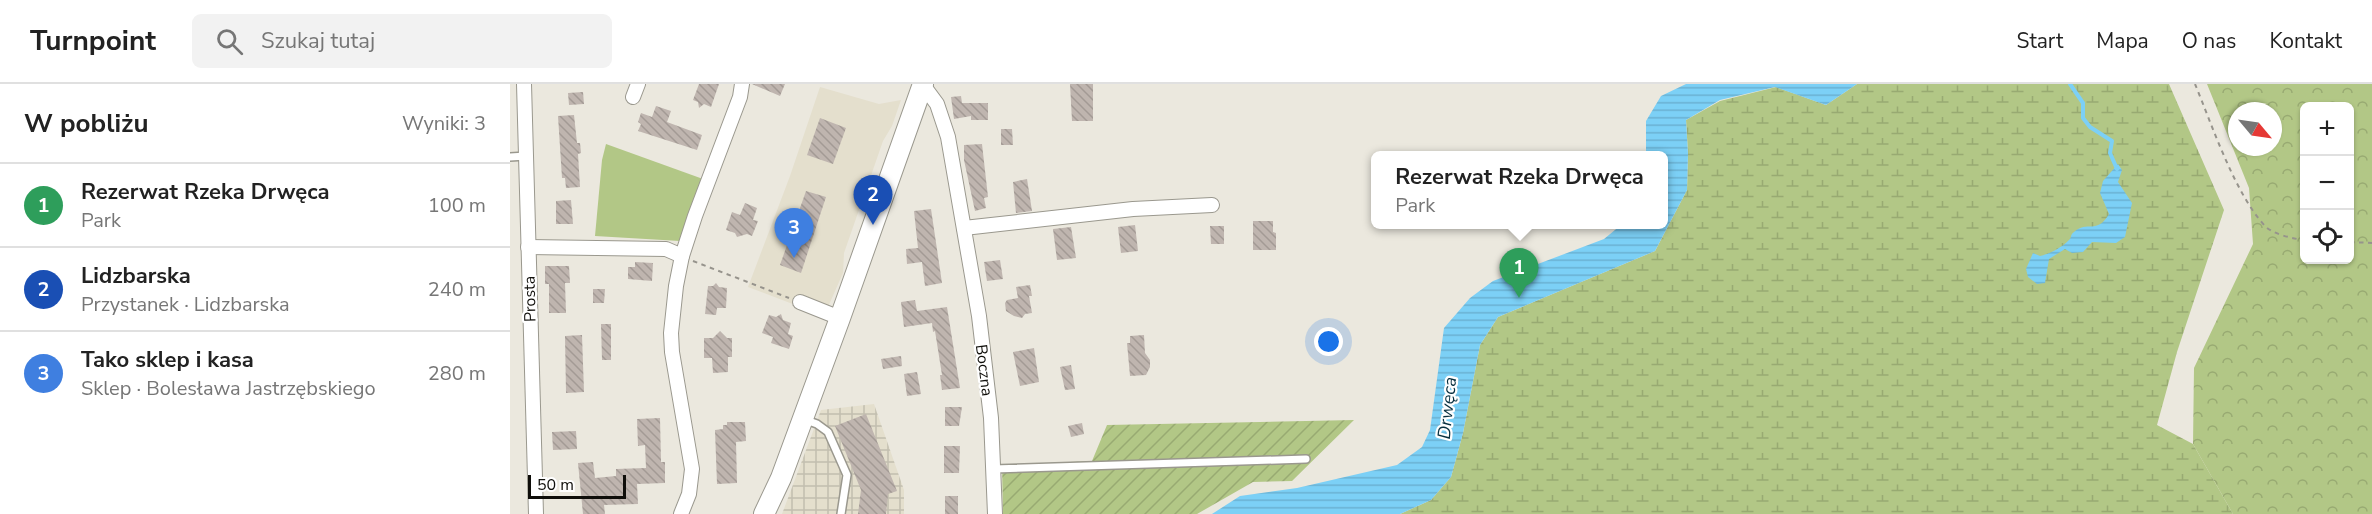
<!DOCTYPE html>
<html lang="pl">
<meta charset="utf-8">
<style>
:root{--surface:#fff;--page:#f2f2f2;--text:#222;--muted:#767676;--line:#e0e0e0;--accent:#15625c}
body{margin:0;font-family:"Nunito Sans",sans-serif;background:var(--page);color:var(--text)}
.controls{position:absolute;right:18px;top:18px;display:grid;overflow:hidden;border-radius:9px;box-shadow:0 2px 4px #0004}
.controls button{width:54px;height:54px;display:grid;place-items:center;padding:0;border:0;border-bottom:2px solid var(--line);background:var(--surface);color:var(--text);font:30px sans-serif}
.compass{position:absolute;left:1718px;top:18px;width:54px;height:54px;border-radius:50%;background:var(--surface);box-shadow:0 2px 4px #0004;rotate:119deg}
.scale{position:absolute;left:18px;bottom:15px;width:98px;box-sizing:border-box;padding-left:6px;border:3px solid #0f0e0a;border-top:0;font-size:16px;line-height:21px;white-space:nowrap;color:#0f0e0a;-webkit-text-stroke:4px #fff;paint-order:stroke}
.you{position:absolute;left:819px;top:258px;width:21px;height:21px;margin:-15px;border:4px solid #fff;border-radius:50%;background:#1a73e8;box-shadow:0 0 0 9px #1a73e833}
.badge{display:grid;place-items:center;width:39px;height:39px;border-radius:50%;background:var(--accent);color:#fff;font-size:20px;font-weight:700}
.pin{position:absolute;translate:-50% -50px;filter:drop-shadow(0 2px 3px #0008)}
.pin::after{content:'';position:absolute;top:32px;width:21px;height:18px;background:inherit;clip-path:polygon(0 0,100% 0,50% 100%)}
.popup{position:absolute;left:861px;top:67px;width:297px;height:78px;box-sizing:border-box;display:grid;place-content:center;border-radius:9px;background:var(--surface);filter:drop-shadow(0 2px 4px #0005);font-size:20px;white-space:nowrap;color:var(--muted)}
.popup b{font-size:22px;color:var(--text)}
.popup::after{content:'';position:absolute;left:50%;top:100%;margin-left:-12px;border:12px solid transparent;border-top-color:var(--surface)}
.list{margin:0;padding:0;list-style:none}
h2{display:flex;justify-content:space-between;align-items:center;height:78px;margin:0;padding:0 24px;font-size:26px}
h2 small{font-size:20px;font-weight:400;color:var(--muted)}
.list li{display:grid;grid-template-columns:39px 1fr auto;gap:18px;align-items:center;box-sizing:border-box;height:84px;padding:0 24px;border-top:2px solid var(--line)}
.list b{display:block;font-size:22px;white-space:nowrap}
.list p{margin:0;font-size:20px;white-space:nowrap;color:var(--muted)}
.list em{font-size:20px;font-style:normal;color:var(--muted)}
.icon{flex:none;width:33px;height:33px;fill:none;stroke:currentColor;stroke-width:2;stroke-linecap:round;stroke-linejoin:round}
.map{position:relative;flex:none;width:1862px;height:430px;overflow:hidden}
header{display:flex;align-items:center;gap:36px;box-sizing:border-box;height:84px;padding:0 30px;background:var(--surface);border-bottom:2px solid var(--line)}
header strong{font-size:28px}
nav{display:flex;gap:33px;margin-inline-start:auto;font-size:21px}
.search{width:420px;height:54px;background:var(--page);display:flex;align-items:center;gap:15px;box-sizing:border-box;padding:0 21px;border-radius:9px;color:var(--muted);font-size:22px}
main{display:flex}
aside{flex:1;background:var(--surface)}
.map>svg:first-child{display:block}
.built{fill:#e4dfcd}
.industrial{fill:url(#industrial-grid)}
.grass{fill:#b2c786}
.forest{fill:url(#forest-crowns);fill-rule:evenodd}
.wetland{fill:url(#wetland-marsh)}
.garden{fill:url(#garden-furrows)}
.water{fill:url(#water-rules)}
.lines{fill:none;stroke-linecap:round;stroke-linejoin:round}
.stream{stroke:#7cd0f6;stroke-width:4}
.building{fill:url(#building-back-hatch)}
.lane-casing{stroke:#9a988e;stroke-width:10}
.street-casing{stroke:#9a988e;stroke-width:16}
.secondary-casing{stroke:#9a988e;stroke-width:22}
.path{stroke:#96938c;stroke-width:2;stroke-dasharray:4.5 4.5;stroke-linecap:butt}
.lane{stroke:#fff;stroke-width:7}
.street{stroke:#fff;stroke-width:14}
.secondary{stroke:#fff;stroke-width:20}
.labels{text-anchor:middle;stroke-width:4.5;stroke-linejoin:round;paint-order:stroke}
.street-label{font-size:16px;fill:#0f0e0a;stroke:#fff}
.water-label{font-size:18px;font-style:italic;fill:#083040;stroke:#fff}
</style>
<header>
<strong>Turnpoint</strong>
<div class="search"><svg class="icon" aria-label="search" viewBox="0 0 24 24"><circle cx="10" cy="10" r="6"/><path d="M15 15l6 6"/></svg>Szukaj tutaj</div>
<nav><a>Start</a><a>Mapa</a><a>O nas</a><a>Kontakt</a></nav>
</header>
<main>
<aside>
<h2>W pobliżu<small>Wyniki: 3</small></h2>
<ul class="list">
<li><span class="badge" style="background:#2e9e5b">1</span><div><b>Rezerwat Rzeka Drwęca</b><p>Park</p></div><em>100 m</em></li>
<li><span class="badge" style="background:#1a4fb4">2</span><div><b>Lidzbarska</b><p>Przystanek · Lidzbarska</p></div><em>240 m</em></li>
<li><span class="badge" style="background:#3f7fe0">3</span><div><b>Tako sklep i kasa</b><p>Sklep · Bolesława Jastrzębskiego</p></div><em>280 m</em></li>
</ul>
</aside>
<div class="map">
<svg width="1862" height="430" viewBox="0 0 1862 430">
<defs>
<pattern id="industrial-grid" width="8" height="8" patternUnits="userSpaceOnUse" patternTransform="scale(1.5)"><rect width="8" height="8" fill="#e4dfcd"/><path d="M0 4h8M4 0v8" fill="none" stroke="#c2beaf"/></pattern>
<pattern id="forest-crowns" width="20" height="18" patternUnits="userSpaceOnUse" patternTransform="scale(1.5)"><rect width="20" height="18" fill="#b2c786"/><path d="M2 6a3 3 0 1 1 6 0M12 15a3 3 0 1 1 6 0" fill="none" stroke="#98aa72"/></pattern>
<pattern id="wetland-marsh" width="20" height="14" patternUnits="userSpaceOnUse" patternTransform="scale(1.5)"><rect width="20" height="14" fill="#b2c786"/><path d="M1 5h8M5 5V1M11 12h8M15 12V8" fill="none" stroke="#98aa72"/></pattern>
<pattern id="garden-furrows" width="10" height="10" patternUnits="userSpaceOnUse" patternTransform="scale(1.5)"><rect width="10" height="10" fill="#b2c786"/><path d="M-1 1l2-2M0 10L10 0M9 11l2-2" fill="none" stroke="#98aa72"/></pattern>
<pattern id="water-rules" width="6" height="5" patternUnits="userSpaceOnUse" patternTransform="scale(1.5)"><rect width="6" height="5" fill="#7cd0f6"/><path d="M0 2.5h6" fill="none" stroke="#6ab1d2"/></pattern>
<pattern id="building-back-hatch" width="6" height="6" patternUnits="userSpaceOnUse" patternTransform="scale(1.5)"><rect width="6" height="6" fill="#bfb5af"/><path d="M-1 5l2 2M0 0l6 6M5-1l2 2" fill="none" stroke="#a39a95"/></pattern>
</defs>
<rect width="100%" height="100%" fill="#ebe8de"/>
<!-- built -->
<path class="built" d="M310,3L369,20L391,16L382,42L373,57L334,169L333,189L314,232L238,203L280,92Z"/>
<!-- industrial -->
<path class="industrial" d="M364,320L394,406V430H272L311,326Z"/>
<!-- grass -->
<path class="grass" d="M96,60L193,95L170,157L85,152L92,76Z"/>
<!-- forest -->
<path class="forest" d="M1697,0H1862V430H1723L1683,360L1684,284L1743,160L1739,104ZM1794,22H1840V176H1794ZM1727,27H1763V63H1727Z"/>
<!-- wetland -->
<path class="wetland" d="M1347,0H1659L1714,126L1667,268L1647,341L1683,360L1723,430H890L921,416L941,393L953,349L970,261L988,233L1145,167L1177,106L1178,70L1176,36L1210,17L1266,3L1316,21Z"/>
<!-- garden -->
<path class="garden" d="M844,336L782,397L743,398L687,430H493L492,381L582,377L597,341Z"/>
<!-- water -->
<g class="water">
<path d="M1176,0H1347L1316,21L1265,3L1210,16L1176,36L1178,70L1177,106L1145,167L988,233L970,261L953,349L941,393L921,416L890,430H702L730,412L787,404L887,381L912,363L920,346L934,244L960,214L983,197L1094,155L1111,141L1153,140V71H1136V37L1151,12Z"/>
<path d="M1608,80L1612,86L1608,98L1622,119L1615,153L1606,159L1582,158L1573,168L1562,169L1555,165L1539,175L1535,199L1527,200L1518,193L1516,185L1523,169L1530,172C1539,170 1553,163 1559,156C1562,153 1560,151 1564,148C1577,136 1587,151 1599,130L1590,109L1593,97Z"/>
</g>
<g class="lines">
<!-- stream -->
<path class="stream" d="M1560,0L1573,19V34L1580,43L1602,57L1600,69L1607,85"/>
</g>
<!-- building -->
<g class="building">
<path d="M189,0H209L201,23L194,20L189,24L188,18L183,16Z"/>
<path d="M242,0H275L270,12Z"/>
<path d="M560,0H583V37H562Z"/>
<path d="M73,8L74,20L59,21L58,9Z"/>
<path d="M451,12L452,19H478V36H461V32L444,35L441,13Z"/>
<path d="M146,22L161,27L157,38L192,51L187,66L128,47L131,40L128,38L131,29L142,33Z"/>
<path d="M64,31L67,59H70L71,69L68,70L70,103L56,104L55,94H52L48,32Z"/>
<path d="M310,34L336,44L323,80L297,71Z"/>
<path d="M491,45H502L503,61H491Z"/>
<path d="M472,60L478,113L474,114L476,124L465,127L454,76V61Z"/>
<path d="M517,95L522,127L506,129L503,98Z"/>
<path d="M296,107L316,113L291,189L270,181Z"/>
<path d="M61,116L63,140H46V117Z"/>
<path d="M235,119L247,124L243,136L248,137L242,152L237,150L227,153L225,149L216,146L222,128L230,131Z"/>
<path d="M421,125L432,199L415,202L412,178L397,180L396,165L408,164L404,127Z"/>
<path d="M743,137H763V148L766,149V166H743Z"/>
<path d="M625,141L628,167L611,169L608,143Z"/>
<path d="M700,142H714V160H701Z"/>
<path d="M561,143L566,174L547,176L543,145Z"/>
<path d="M490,176L493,195L477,197L474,178Z"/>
<path d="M125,178L143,179L142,197L118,195V183H125Z"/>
<path d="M35,182H59L60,199H55L56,229H39V200H35Z"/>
<path d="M206,199L209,203L217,204L216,224H207L206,231L195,230L198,202H203Z"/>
<path d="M520,201L522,212H519L522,229L515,230L512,234L504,232L496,227L495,219L497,216L508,214L506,203Z"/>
<path d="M83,205H95L94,219H83Z"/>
<path d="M405,216L407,227L437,223L450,304L432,306L430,291H432L425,247L423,248L422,239L394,243L391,218Z"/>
<path d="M271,230L273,236L281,239L278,250L283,252L279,265L261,259L263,253L252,249L259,231L266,233Z"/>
<path d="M91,240H101V276H92Z"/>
<path d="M210,247L217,254H222V273H218V288L203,289L202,274H194V254H203Z"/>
<path d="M72,251L74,308L56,309L55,252Z"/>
<path d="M634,251L635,269L640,276V283L636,291L620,292L617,259H620V252Z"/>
<path d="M524,264L529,298L510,302L503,268Z"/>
<path d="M391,272L392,282L373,285L371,275Z"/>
<path d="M561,281L565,305L555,306L550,283Z"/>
<path d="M407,288L411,310L397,312L394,290Z"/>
<path d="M435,323H452L449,342H435Z"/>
<path d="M356,330L387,407L378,410L376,430H348L351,406L325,342Z"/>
<path d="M150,334L151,378H155V399L127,400L128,420L94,421L95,430H73L68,379L83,378L85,394L106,392V385L136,384L135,361L128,362L127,335Z"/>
<path d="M217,338H235L236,357L226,358L227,399L207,400L205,346L213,345V341H217Z"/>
<path d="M572,339L574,350L561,353L558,342Z"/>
<path d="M66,347L67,365L43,366L42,348Z"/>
<path d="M434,362H450L449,389H434Z"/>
<rect x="435" y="412" width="13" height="18"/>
</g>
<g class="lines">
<defs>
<g id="lane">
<path d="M0,73L16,72"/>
<path d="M296,336L307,340L318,348L337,391L331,430"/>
<path d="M483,385L796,375"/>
</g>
<g id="street">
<path d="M14,0L26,430"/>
<path d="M413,1L427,20L438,53L469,232L481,334L485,430"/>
<path d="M123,13L128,0"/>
<path d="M454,144L623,125L702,121"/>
<path d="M18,163L156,165L172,172"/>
<path d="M290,218L330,234"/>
<path d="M171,430L179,410L182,385L162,268L161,249L166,202L172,172L185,132L230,13L232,0"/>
</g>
<path id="secondary" d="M254,430L271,394L330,234L413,0"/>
</defs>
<!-- lane casing -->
<use href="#lane" class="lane-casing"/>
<!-- street casing -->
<use href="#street" class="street-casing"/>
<!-- secondary casing -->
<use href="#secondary" class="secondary-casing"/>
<!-- path -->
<g class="path">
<path d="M1685,0C1702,41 1725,110 1755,142C1762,150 1784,155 1794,156"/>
<path d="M1840,158L1862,159"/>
<path d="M183,177L279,214"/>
</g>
<!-- lane -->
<use href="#lane" class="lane"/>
<!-- street -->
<use href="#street" class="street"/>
<!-- secondary -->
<use href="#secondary" class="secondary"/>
</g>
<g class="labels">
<!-- street labels -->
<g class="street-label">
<text transform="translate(19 215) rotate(-91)" y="6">Prosta</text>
<text transform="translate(475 286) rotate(83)" y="6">Boczna</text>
</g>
<!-- water labels -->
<g class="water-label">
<text transform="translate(937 324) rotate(-84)" y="6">Drwęca</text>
</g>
</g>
</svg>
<div class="controls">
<button>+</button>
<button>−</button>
<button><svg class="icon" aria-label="locate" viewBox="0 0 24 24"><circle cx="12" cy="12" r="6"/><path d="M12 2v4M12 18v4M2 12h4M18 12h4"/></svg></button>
</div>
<svg class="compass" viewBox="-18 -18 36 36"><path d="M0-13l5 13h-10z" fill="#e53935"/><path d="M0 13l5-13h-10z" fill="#767676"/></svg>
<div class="scale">50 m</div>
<div class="you"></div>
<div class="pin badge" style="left:1009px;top:214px;background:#2e9e5b">1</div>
<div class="popup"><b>Rezerwat Rzeka Drwęca</b>Park</div>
<div class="pin badge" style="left:363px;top:141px;background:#1a4fb4">2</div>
<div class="pin badge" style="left:284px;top:174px;background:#3f7fe0">3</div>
</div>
</main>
